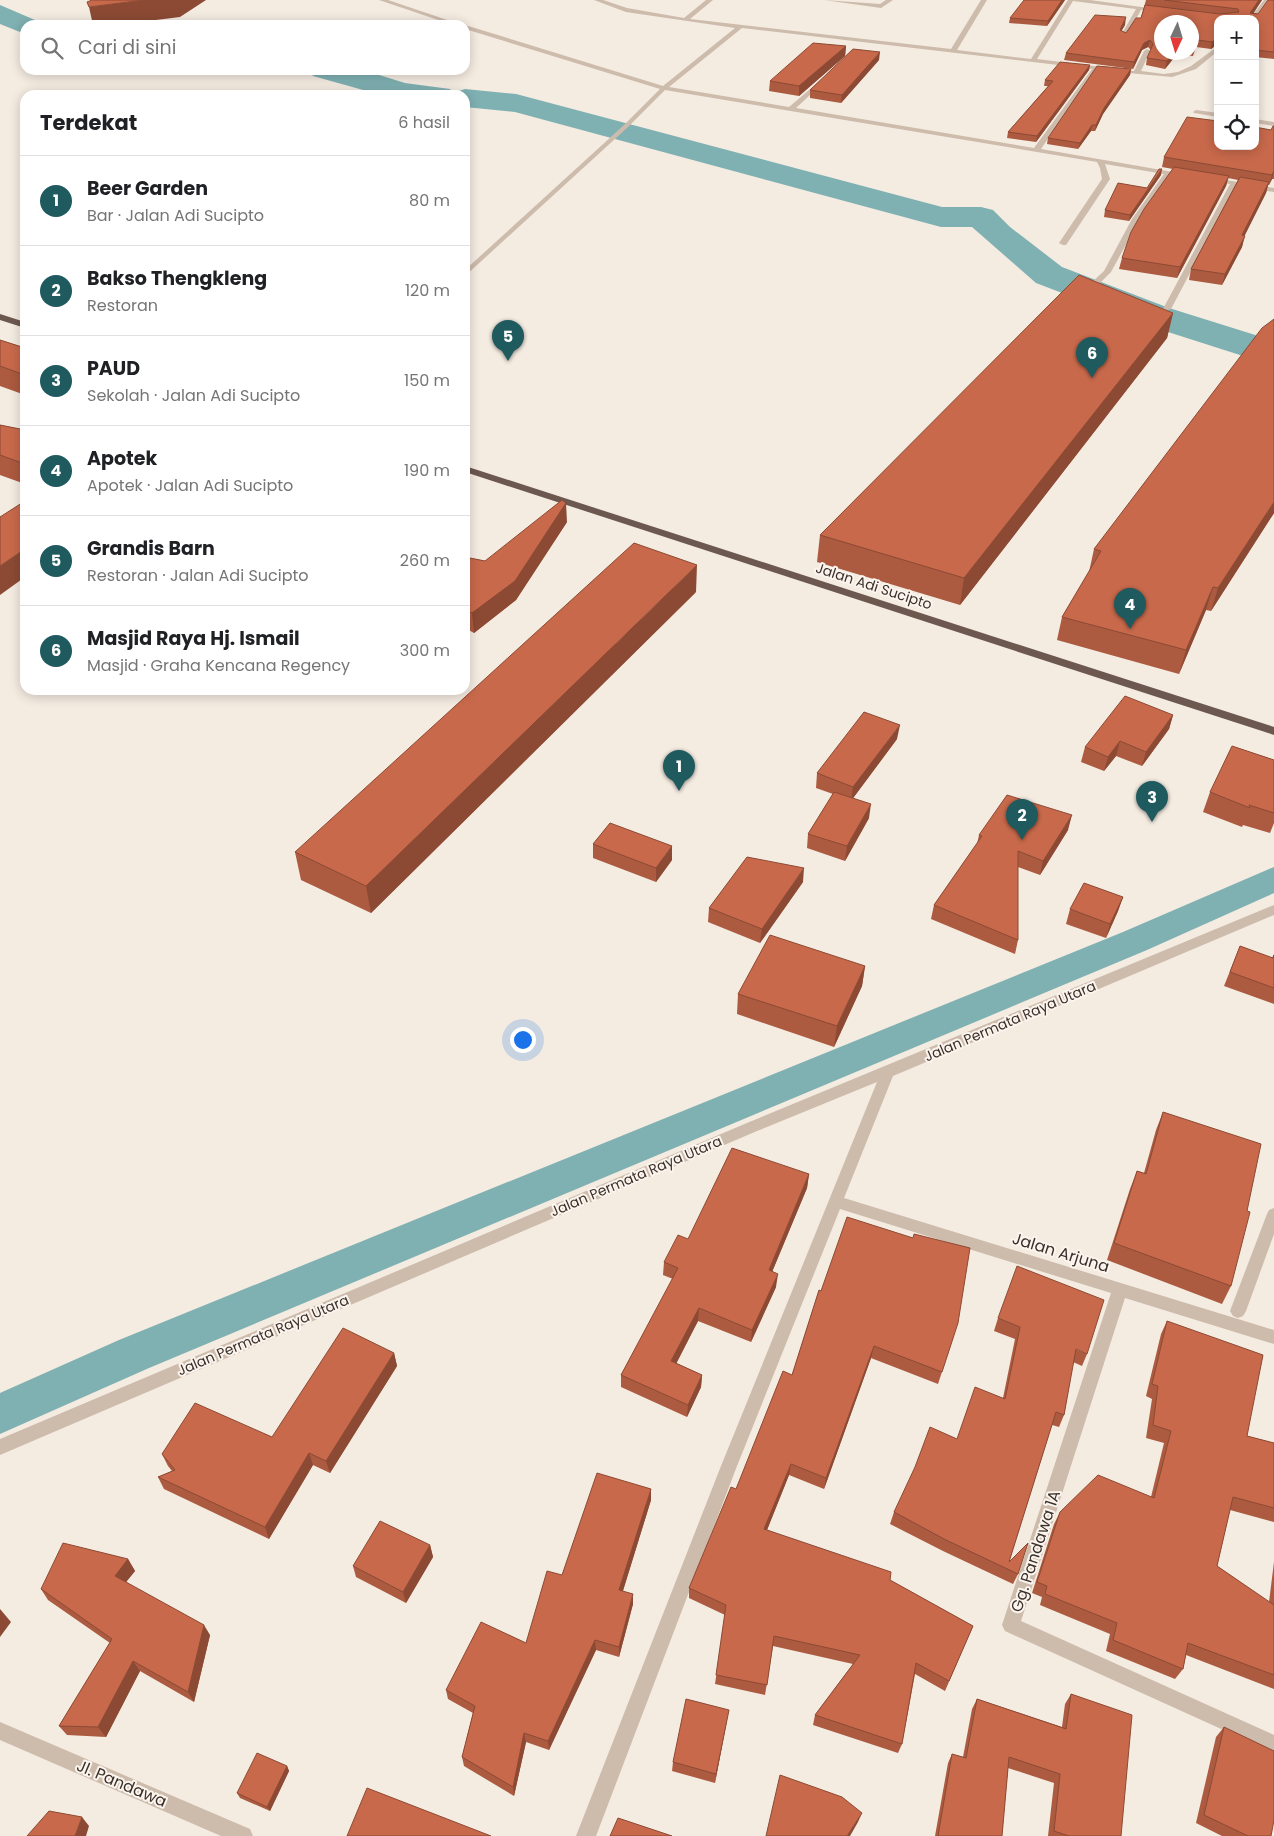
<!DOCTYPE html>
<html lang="id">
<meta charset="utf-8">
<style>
:root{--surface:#fff;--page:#f6f6f6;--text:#202124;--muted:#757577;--line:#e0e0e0;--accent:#1f5a5e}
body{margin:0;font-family:Poppins,sans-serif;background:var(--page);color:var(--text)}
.controls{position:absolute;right:15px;top:15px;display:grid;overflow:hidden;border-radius:10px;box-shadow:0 2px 12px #0003}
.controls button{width:45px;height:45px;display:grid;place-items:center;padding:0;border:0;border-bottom:1px solid var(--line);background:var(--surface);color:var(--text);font:25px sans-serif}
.compass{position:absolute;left:1154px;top:15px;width:45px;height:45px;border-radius:50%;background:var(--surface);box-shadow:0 2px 12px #0003;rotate:184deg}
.you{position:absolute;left:522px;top:1039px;width:18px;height:18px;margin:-12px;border:4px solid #fff;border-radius:50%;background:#1a73e8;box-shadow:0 0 0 8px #1a73e833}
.badge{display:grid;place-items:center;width:32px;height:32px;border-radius:50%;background:var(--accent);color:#fff;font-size:16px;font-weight:700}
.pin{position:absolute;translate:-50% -41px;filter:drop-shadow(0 1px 2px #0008)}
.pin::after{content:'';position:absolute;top:26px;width:18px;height:15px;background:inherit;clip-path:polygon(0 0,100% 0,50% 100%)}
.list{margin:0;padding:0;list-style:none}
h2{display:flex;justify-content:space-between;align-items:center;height:65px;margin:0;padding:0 20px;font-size:21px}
h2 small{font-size:16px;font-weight:400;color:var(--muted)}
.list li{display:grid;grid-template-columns:32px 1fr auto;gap:15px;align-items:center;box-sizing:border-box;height:90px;padding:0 20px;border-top:1px solid var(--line)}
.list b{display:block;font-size:19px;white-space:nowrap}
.list p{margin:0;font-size:16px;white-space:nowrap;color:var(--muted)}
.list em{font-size:16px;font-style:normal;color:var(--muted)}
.icon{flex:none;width:28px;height:28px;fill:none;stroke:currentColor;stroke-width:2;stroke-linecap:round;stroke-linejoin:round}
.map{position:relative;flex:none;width:1274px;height:1836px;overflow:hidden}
.search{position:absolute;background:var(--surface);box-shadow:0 2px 12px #0003;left:20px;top:20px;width:450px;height:55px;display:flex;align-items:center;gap:12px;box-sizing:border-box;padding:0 18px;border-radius:15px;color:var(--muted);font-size:19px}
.panel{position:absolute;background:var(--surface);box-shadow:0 2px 12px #0003;left:20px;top:90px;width:450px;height:605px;border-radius:15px}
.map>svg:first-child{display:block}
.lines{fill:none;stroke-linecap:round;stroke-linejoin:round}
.canal{fill:#7fb0b2;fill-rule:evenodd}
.river{fill:#7fb0b2;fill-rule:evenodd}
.minor{fill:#cdbbac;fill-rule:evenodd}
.trunk{fill:#6c584f;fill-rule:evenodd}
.wall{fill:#ac5a40;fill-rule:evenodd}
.shaded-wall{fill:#8c4a34}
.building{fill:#c8694b;stroke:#8c4a34}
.labels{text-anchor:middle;stroke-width:4;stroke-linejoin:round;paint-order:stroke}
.street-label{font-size:14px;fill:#3b302b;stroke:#fbf5ee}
.near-street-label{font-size:16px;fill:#3b302b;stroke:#fbf5ee}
</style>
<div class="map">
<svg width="1274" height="1836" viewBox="0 0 1274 1836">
<rect width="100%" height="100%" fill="#f4ebe1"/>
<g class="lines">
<!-- canal -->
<path class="canal" d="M1274,867V893L1147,950L149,1368L0,1434V1393L119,1340L1123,932Z"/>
<!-- river -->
<g class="river">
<path d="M0,5L35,20L38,25H25V34L0,24Z"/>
<path d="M308,70H363L405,83L450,89L453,93L465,89L516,94L942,207H981L993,210L1010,227L1062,267L1169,308L1274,341V366L1143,324L1036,283L972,227H941L515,112L465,107V95H381L313,76Z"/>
</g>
<!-- minor -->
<g class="minor">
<path d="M379,0H388L462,25H453Z"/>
<path d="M594,0H603L627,8L684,18L706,0H713L690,19L951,49L981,0H987L957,50L1031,59L1068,0H1090L1163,10L1160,12L1141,10L1126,37L1123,39L1120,37L1136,9L1073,1L1037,59L1134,71L1144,51L1147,49L1150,51L1141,71L1164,74L1178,72L1191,66L1218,46V51L1196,69L1172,77L1095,70L1041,149L1190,175L1186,177L1171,175L1140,219L1111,272L1097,286L1090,284L1104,271L1132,219L1164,174L1105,164L1110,179L1066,245H1063L1059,243L1102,179L1100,168L1097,162L665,90L628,127L465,276V270L624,125L660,89L465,29V25L663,86L735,28L626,12ZM742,28L1092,69L1034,148L796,108L824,82L825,81L822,79L789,107L669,87Z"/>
<path d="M824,0L880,4L886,0H893L881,8Z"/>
<path d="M1264,0H1270L1255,20L1250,19Z"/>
<path d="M1196,110L1218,113V117L1194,113L1193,112Z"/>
<path d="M1255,119L1274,122V126L1255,123Z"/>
<path d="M1208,177L1274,188V192L1236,186L1171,309L1164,311L1163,309L1230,184L1208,181Z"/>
<path d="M1274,905V915L893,1076L844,1198L1274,1330V1344L1125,1298L1021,1621L1274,1735V1753L1005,1631L1002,1625L1111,1293L840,1209L737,1466L596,1836H576L721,1466L877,1082L757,1131L0,1455V1439L747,1123Z"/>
<path d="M1274,1208V1234L1246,1311L1243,1316L1238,1318L1233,1316L1230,1311L1267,1214L1269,1210Z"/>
<path d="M0,1722L250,1829L253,1836H221L0,1740Z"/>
</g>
<!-- trunk -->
<g class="trunk">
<path d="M0,314L25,322V328L0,320Z"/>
<path d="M465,466L1274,727V735L465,472Z"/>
</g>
</g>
<!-- wall -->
<g class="wall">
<path d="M1065,0L1047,26L1009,23L1010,18Z"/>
<path d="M1146,0H1262L1253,13L1258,14L1274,0V59L1255,57V19H1218V44L1211,49L1196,47L1193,56L1177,54L1165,69L1146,65L1147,58L1151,50L1148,47L1142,50L1133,69L1064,60L1066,53L1125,25L1121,31L1126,33L1141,18ZM1192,22V52H1162Z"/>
<path d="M846,46L845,56L799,96L769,91L770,81Z"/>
<path d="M879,60L841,103L810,98V90Z"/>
<path d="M1090,65L1089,70L1036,142L1007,138L1008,132L1048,86H1044L1045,80Z"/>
<path d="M1131,69L1130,75L1103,114L1095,131H1091L1078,149L1047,144L1048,138Z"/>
<path d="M1274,126V179H1272L1269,185H1268L1266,193L1244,236L1242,247L1222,285L1189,280L1191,269L1238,180L1228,178L1226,186L1177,278L1119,269L1122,258L1173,169L1162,167L1164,157L1271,130Z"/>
<path d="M1161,175L1129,221L1104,217L1105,210L1147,188Z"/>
<path d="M1173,313L1167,338L960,605L817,562L820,535Z"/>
<path d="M0,340L25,348V395L0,386Z"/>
<path d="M0,425L25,430V484L0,475Z"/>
<path d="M1274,513L1211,611L1206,610L1179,674L1057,640L1062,617L1089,572L1094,549Z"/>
<path d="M567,522L516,600L474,633L465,628V557L485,561Z"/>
<path d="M696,592L371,913L301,880L295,852Z"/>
<path d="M1173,715L1169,729L1142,766L1116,756L1104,771L1081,762L1085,747Z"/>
<path d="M897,739L853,798L869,818L845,861L807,848L808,834L833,794L816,788L817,773Z"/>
<path d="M1274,760V823L1270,833L1243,825L1242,827L1203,812L1210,792Z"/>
<path d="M1068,830L1040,875L1018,867V940L1015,954L931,919L934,905L977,844L979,835Z"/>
<path d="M593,844L672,860L656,882L593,858Z"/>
<path d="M803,882L760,943L708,922L709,908Z"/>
<path d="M1123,897L1118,911L1106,938L1066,924L1070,909Z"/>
<path d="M1240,946L1272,958L1274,954V1004L1224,986Z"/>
<path d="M865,966L862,986L834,1047L737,1014L738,994Z"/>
<path d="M1163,1112L1231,1286L1222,1304L1107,1260L1130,1189L1137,1171L1144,1173L1156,1130Z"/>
<path d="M809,1174L807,1188L772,1272L776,1287L751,1342L698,1321L676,1363L702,1375L701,1387L687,1417L621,1387V1375L673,1279L663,1275L664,1262L688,1239Z"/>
<path d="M819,1290L954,1335L938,1384L871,1358L824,1489L789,1475L767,1530L890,1580L973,1626L945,1691L915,1674L902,1744L898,1753L813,1725L815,1715L853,1664L773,1646L765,1695L715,1684L725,1615L689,1598V1588L792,1375Z"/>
<path d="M998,1318L1087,1354L1082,1366L1073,1362L1064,1415L1059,1427L1052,1425L1009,1562L1018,1574L1013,1584L943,1551L890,1524L894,1512L957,1439L1003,1398L1015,1339L994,1331Z"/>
<path d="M1167,1321L1247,1436L1274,1443V1522L1230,1510L1217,1566L1269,1602L1274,1562V1689L1186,1655L1183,1669L1175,1679L1106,1651L1110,1634L1040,1605L1042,1597L1032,1593L1054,1524L1060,1512L1151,1497L1164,1443L1146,1438L1152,1399L1146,1396L1161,1334Z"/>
<path d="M394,1353L397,1366L330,1473L313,1465L269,1539L164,1489L158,1477L172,1471L168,1466L162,1454L272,1437Z"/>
<path d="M651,1500L623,1591L633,1604L619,1657L596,1650L549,1750L526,1742L514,1796L464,1766L462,1757L473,1713L448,1699L446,1690L526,1643L562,1575Z"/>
<path d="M430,1545L433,1557L406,1603L356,1577L353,1566Z"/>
<path d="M128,1559L135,1571L126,1582L210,1635L194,1702L140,1671L106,1737L67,1735L59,1726L110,1643L48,1600L41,1589Z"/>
<path d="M1071,1694L1121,1836H1048L1054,1783L1008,1768L1002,1836H935L948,1763L952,1754L963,1757L972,1709L977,1699L1062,1727L1065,1704Z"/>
<path d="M727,1720L715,1783L672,1771L673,1762Z"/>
<path d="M1224,1727L1271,1836H1222L1196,1823L1216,1737Z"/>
<path d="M287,1766L289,1771L270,1811L240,1798L237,1793Z"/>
</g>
<!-- shaded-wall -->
<g class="shaded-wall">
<path d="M144,0H206L180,17L116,25H93L89,7Z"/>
<path d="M1062,0H1065L1047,26L1048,21Z"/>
<path d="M1259,0H1262L1250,19V13Z"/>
<path d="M1126,17L1125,25L1118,37L1120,30Z"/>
<path d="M1218,38V44L1211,49L1212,42Z"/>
<path d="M1150,40L1148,47L1142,50L1133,69L1134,62L1144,43Z"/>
<path d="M846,46L845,56L799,96V86Z"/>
<path d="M880,52L879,60L841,103L842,95Z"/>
<path d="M1174,52H1177V54L1165,69L1167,61Z"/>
<path d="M1090,65L1089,70L1036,142L1037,136Z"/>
<path d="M1131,69L1130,75L1103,114L1095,131L1096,125L1104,108Z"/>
<path d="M1092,125L1091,131L1078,149L1080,143Z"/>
<path d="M1162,169L1161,175L1129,221L1130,215Z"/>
<path d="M1274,171L1272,179L1269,185L1272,175Z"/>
<path d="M1229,176L1226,186L1177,278L1180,267Z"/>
<path d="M1269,182L1266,193L1239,247L1242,235Z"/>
<path d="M1245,236L1242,247L1222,285L1225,274Z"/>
<path d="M1173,313L1167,338L960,605L964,578Z"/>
<path d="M1274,502V513L1211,611L1218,588Z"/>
<path d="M566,503L567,522L516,600L474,633L472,613Z"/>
<path d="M25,549V577L0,595V566Z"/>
<path d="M697,565L696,592L371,913L366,886Z"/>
<path d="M1213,587L1206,610L1179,674L1186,650Z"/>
<path d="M1173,715L1169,729L1142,766L1146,752Z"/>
<path d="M900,725L897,739L851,801L853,787Z"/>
<path d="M1120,741L1116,756L1104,771L1108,757Z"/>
<path d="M871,804L869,818L845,861L847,846Z"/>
<path d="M1072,815L1068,830L1040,875L1043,861Z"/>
<path d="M672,846V860L656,882V868Z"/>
<path d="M804,868L803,882L760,943L762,929Z"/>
<path d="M1123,897L1118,911L1106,938L1110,924Z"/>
<path d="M865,966L862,986L834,1047L837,1026Z"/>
<path d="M809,1174L807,1188L767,1284L769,1270Z"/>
<path d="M778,1274L776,1287L751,1342L752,1330Z"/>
<path d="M699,1308L698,1321L671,1374V1361Z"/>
<path d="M874,1346L871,1358L824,1489L826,1478Z"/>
<path d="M394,1353L397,1366L330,1473L326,1461Z"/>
<path d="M702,1375L701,1387L687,1417L688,1405Z"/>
<path d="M309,1453L313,1465L269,1539L265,1527Z"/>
<path d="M791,1464L789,1475L763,1540L764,1529Z"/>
<path d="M651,1489V1500L620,1600L619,1590Z"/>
<path d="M430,1545L433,1557L406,1603L403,1592Z"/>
<path d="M128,1559L135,1571L122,1587L115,1576Z"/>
<path d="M633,1594V1604L619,1657V1647Z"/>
<path d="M0,1609L11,1622L0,1637Z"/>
<path d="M204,1625L210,1635L194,1702L188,1692Z"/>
<path d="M595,1640L596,1650L549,1750L548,1741Z"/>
<path d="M133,1661L140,1671L106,1737L98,1727Z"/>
<path d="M729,1710L727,1720L715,1783L716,1774Z"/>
<path d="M524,1733L526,1742L514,1796L513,1787Z"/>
<path d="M287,1766L289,1771L270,1811L267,1807Z"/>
<path d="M862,1813L858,1822L850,1836H847Z"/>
<path d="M82,1817L89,1826L86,1836H75Z"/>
</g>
<!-- building -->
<g class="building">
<path d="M92,0H144L89,7L87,2Z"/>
<path d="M1024,0H1062L1048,21L1010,18Z"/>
<path d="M1164,0H1259L1250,13L1258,14L1268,0H1274V52L1255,50V19H1218V38L1212,42L1198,40L1195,49L1192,48V22H1162V52H1174L1167,61L1147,58L1153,44L1150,40L1144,43L1134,62L1066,53L1095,15L1126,17L1120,30L1126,33L1136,18H1141L1145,5L1220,14L1239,12L1238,9Z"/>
<path d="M813,43L846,46L799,86L770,81Z"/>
<path d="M853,49L880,52L842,95L810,90Z"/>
<path d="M1060,62L1090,65L1037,136L1008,132L1053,81L1045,80Z"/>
<path d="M1097,66L1131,69L1104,108L1096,125H1092L1080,143L1048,138Z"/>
<path d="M1187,117L1218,121V146H1255V127L1271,130L1273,126H1274V171L1272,175L1164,157Z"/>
<path d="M1174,167L1229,176L1180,267L1122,258L1131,232L1144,209Z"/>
<path d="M1159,169H1162L1130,215L1105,210L1118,183L1147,188Z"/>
<path d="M1240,177L1269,182L1242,235L1245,236L1225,274L1191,269Z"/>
<path d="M1079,275L1173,313L964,578L820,535Z"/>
<path d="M1274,319V502L1218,588L1213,587L1186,650L1062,617L1101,551L1094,549L1262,328Z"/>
<path d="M0,340L25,348V375L0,366Z"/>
<path d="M0,425L25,430V464L0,455Z"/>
<path d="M562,500L566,503L515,581L472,613L465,610V557L485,561Z"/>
<path d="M25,501V549L0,566V517Z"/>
<path d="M634,543L697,565L366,886L295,852Z"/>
<path d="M1125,696L1173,715L1146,752L1120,741L1108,757L1085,747Z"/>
<path d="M864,712L900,725L853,787L817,773Z"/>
<path d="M1232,746L1274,760V813L1249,805L1250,808L1210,792Z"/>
<path d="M834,792L871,804L847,846L808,834Z"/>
<path d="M1007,795L1072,815L1043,861L1018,851V940L934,905L982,836L979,835Z"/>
<path d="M610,823L672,846L656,868L593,844Z"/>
<path d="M747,857L804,868L762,929L709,908Z"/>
<path d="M1084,883L1123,897L1110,924L1070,909Z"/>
<path d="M770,935L865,966L837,1026L738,994Z"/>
<path d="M1240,946L1273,958L1274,955V988L1230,972Z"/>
<path d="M1163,1112L1261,1144L1247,1211L1250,1212L1231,1286L1114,1243L1137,1171L1146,1174Z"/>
<path d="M732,1148L809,1174L769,1270L778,1274L752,1330L699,1308L671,1361L702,1375L688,1405L621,1375L678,1268L664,1262L678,1235L688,1239Z"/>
<path d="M847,1217L913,1238L914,1234L970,1248L958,1323L942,1372L874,1346L826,1478L791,1464L764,1529L891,1572L890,1580L973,1626L949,1681L916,1663L902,1744L815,1715L860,1655L774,1636L767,1685L716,1675L726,1605L689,1588L731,1487L736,1489L783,1371L792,1375L819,1290L821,1291Z"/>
<path d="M1017,1266L1104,1300L1087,1354L1076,1349L1064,1415L1056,1412L1009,1562L1028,1543L1018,1574L946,1540L894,1512L915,1467L930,1427L957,1439L975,1387L1005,1399L1020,1327L998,1318Z"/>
<path d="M1167,1321L1263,1355L1247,1436L1274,1443V1508L1233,1497L1217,1566L1274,1605V1675L1188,1643L1183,1669L1113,1640L1117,1623L1045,1594L1047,1586L1037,1582L1060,1512L1098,1475L1154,1498L1171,1431L1153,1425L1158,1386L1152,1384Z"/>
<path d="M343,1328L394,1353L326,1461L309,1453L265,1527L158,1477L175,1470L162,1454L195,1403L272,1437Z"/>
<path d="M597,1473L651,1489L619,1590L633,1594L619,1647L595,1640L548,1741L524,1733L513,1787L462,1757L475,1706L446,1690L481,1622L526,1643L547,1571L562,1575Z"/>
<path d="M380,1521L430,1545L403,1592L353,1566Z"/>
<path d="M63,1543L128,1559L115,1576L204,1625L188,1692L133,1661L98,1727L59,1726L112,1639L41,1589Z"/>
<path d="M1071,1694L1132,1715L1121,1836H1069L1054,1831L1060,1774L1009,1757L1002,1836H938L952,1754L966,1758L977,1699L1066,1729Z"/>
<path d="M686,1699L729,1710L716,1774L673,1762Z"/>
<path d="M1224,1727L1274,1751V1820L1271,1836H1248L1204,1815Z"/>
<path d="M257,1753L287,1766L267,1807L237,1793Z"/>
<path d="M780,1775L842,1797L862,1813L847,1836H766Z"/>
<path d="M367,1788L491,1836H347Z"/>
<path d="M49,1811L82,1817L75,1836H27Z"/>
<path d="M618,1818L672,1836H610Z"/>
</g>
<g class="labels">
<!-- street labels -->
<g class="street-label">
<text transform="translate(874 586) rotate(18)" y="5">Jalan Adi Sucipto</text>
<text transform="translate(1010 1021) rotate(-23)" y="5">Jalan Permata Raya Utara</text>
<text transform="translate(636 1176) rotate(-23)" y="5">Jalan Permata Raya Utara</text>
<text transform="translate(263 1335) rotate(-23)" y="5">Jalan Permata Raya Utara</text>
</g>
<!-- near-street labels -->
<g class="near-street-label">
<text transform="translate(1061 1252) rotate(17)" y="6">Jalan Arjuna</text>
<text transform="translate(1035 1551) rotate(-72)" y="6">Gg. Pandawa 1A</text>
<text transform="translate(122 1783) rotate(23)" y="6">Jl. Pandawa</text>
</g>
</g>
</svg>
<div class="controls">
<button>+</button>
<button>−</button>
<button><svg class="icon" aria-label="locate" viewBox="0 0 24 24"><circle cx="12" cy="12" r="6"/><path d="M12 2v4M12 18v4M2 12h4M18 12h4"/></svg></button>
</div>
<svg class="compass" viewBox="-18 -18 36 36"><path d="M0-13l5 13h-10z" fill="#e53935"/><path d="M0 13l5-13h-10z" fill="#757577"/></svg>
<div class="you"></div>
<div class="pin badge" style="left:679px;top:791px">1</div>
<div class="pin badge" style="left:1022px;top:840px">2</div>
<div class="pin badge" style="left:1152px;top:822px">3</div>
<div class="pin badge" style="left:1130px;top:629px">4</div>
<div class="pin badge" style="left:508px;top:361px">5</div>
<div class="pin badge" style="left:1092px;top:378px">6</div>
<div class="search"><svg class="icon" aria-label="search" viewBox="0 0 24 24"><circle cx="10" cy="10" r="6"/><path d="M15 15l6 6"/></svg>Cari di sini</div>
<section class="panel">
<h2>Terdekat<small>6 hasil</small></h2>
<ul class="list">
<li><span class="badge">1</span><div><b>Beer Garden</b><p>Bar · Jalan Adi Sucipto</p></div><em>80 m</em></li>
<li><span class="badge">2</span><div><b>Bakso Thengkleng</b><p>Restoran</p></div><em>120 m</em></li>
<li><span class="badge">3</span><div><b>PAUD</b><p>Sekolah · Jalan Adi Sucipto</p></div><em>150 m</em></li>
<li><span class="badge">4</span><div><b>Apotek</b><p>Apotek · Jalan Adi Sucipto</p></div><em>190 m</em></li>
<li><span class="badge">5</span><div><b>Grandis Barn</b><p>Restoran · Jalan Adi Sucipto</p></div><em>260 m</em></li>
<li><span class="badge">6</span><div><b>Masjid Raya Hj. Ismail</b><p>Masjid · Graha Kencana Regency</p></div><em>300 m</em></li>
</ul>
</section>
</div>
